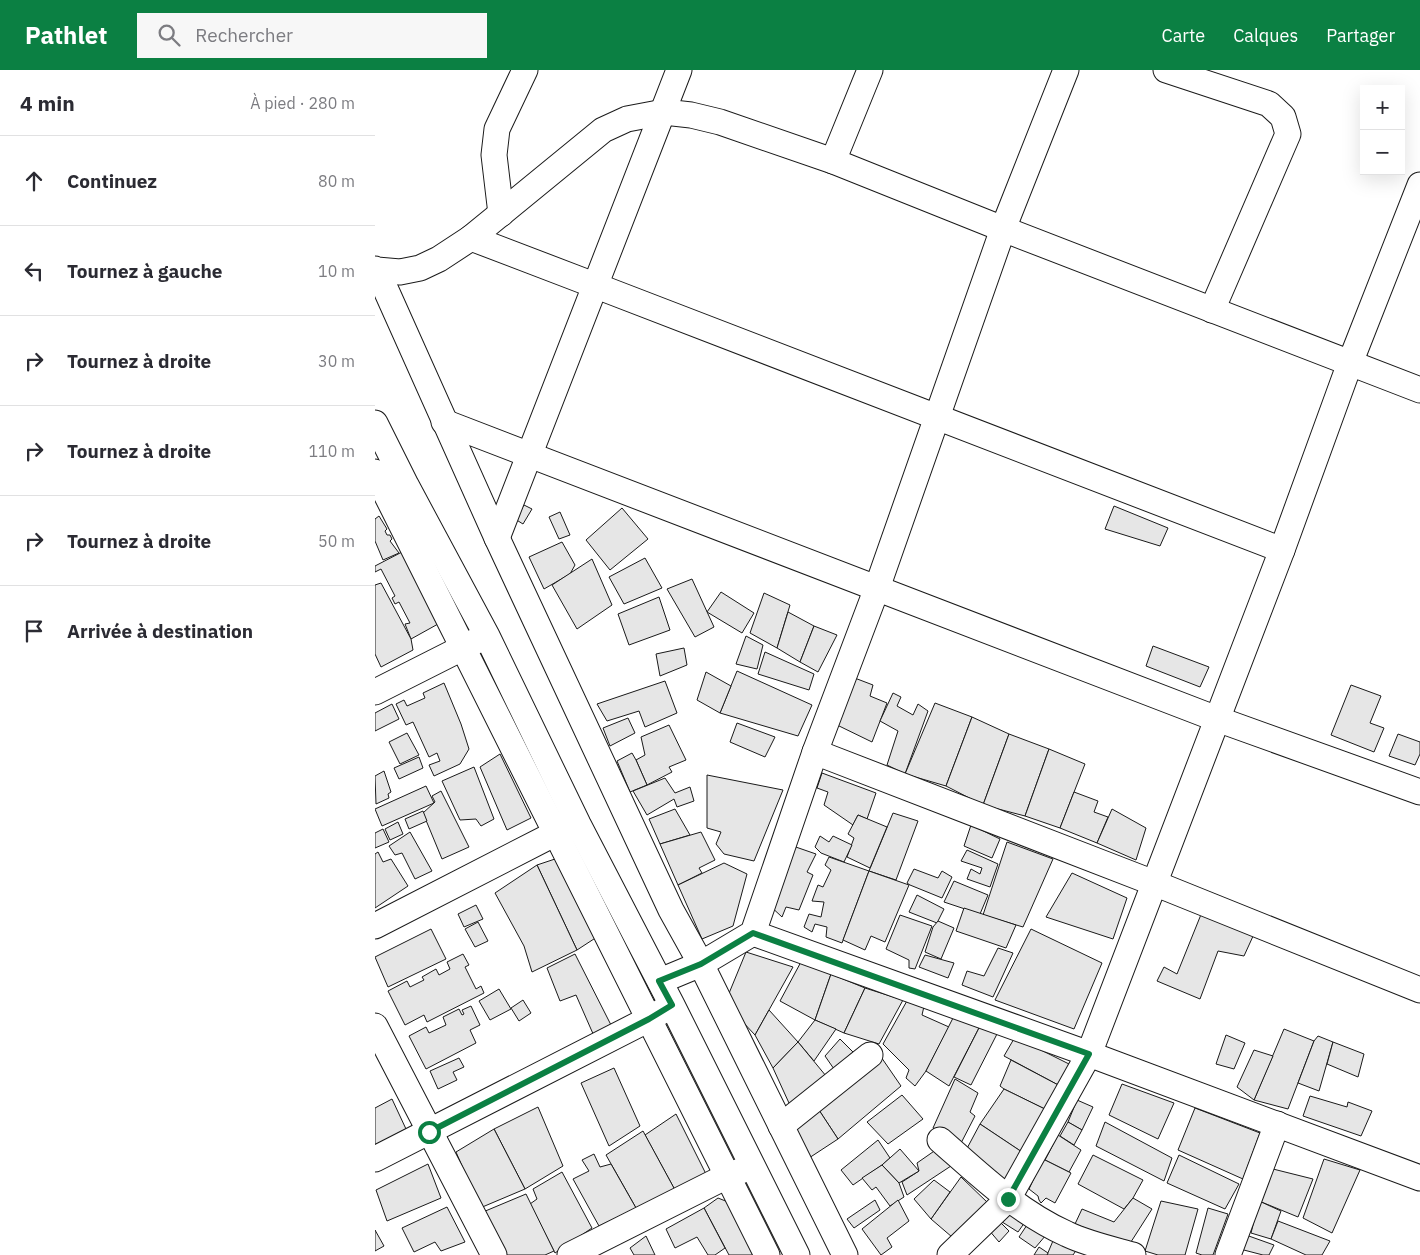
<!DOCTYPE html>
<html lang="fr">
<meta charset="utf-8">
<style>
:root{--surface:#fff;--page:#f7f7f7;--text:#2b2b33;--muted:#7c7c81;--line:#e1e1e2;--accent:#0b8043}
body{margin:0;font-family:"IBM Plex Sans",sans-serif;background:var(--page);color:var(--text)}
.controls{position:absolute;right:15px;top:15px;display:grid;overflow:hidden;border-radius:0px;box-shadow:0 5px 20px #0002}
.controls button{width:45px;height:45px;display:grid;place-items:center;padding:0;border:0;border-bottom:1px solid var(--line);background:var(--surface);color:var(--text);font:25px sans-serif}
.stop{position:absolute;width:15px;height:15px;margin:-11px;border:4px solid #0b8043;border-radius:50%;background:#fff}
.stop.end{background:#0b8043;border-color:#fff;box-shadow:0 1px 5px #0008}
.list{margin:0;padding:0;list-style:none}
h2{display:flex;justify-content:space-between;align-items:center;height:65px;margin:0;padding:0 20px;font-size:21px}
h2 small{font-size:16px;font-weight:400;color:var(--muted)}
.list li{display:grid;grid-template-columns:32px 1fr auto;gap:15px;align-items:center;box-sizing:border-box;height:90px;padding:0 20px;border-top:1px solid var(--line)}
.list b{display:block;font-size:19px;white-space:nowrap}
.list em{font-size:16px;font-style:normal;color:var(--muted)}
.icon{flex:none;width:28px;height:28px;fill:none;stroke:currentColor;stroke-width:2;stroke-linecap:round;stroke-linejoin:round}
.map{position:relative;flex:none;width:1045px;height:1185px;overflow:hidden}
header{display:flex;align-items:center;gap:30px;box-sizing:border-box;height:70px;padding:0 25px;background:var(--accent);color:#fff}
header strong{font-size:24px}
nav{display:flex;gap:28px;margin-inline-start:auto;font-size:18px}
.search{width:350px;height:45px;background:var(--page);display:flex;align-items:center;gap:12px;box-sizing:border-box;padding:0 18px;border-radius:0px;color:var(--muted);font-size:19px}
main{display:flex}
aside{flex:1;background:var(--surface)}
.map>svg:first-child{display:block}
.building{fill:#e6e6e6;stroke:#1a1a1a}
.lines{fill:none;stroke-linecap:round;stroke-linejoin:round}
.minor-casing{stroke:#1a1a1a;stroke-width:27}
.minor{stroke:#fff;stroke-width:25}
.route{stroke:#0b8043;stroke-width:6}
</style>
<header>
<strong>Pathlet</strong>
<div class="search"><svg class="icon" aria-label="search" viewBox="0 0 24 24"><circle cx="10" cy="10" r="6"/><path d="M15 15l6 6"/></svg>Rechercher</div>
<nav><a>Carte</a><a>Calques</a><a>Partager</a></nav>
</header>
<main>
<aside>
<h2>4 min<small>À pied · 280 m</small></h2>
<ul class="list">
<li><svg class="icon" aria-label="ahead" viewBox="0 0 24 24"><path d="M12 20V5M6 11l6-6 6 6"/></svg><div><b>Continuez</b></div><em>80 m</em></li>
<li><svg class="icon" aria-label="left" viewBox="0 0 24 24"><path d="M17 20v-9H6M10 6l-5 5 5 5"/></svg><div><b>Tournez à gauche</b></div><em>10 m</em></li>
<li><svg class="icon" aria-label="right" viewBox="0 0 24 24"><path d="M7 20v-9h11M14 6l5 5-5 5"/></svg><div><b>Tournez à droite</b></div><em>30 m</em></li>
<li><svg class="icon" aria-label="right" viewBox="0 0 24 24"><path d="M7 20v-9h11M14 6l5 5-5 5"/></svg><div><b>Tournez à droite</b></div><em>110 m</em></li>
<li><svg class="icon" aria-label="right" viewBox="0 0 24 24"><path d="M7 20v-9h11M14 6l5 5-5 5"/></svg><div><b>Tournez à droite</b></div><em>50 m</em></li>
<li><svg class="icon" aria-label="arrive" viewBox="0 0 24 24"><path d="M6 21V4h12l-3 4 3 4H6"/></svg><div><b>Arrivée à destination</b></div></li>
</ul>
</aside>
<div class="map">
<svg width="1045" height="1185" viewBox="0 0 1045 1185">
<rect width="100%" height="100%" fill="#fff"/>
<!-- building -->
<g class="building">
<path d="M149,435L157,439L148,454L140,449Z"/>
<path d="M739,436L793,458L785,476L730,459Z"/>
<path d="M247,438L273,469L235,500L211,470Z"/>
<path d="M185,442L195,465L184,469L174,447Z"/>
<path d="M4,446L12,459L10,461L12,465H15L17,469L15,471L24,483L8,490L0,471V449Z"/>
<path d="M187,472L200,495L195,504L169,519L154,487Z"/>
<path d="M27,482L63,554L36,569L30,554L35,553L24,532L20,534L17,528L20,526L6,499L0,502V496Z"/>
<path d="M270,488L287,518L249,534L234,507Z"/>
<path d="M217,489L237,535L202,559L177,515Z"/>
<path d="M317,509L339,557L320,567L292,519Z"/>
<path d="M6,513L36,569L38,580L6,597L0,584V515Z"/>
<path d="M346,522L379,543L367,563L332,542Z"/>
<path d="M389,523L415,535L402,578L375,563Z"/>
<path d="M284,527L295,560L254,575L243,544Z"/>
<path d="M413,542L439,556L425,592L402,578Z"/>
<path d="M439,556L462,565L443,602L425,592Z"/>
<path d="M371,566L388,575L382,599L361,594Z"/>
<path d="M778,576L834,597L825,617L771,596Z"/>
<path d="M309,578L312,595L285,606L281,584Z"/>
<path d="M390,582L439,604L434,620L383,604Z"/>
<path d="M362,601L437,635L423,666L345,643Z"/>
<path d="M331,602L356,616L345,643L322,630Z"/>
<path d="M477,607L498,615L495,626L512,633L497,672L460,654Z"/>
<path d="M290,611L302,643L270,657L264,641L232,651L222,634Z"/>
<path d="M69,613L86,654L94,679L85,694L59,706L54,695L65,691L62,683L54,687L38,652L31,655L21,634L29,630L32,636L50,628L48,623Z"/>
<path d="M976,615L1006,626L995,653L1009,658L999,682L956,665Z"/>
<path d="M518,623L526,627L522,636L538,645L543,634L553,641L530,704L512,695L523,661L505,651Z"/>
<path d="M560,633L597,647L571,716L530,704Z"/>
<path d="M17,634L24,649L0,661V643Z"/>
<path d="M597,647L634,664L608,735L571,716Z"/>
<path d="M253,648L260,663L235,676L228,658Z"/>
<path d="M362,653L400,667L390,687L355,672Z"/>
<path d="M294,655L311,690L294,697L297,702L272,715L261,690L270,685L266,667Z"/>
<path d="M32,663L44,685L25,694L14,672Z"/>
<path d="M634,664L674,679L650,746L608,735Z"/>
<path d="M1023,664L1045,672V684L1040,695L1014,686Z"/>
<path d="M674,679L710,694L685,758L650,746Z"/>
<path d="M257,683L261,690L272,715L255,722L242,691Z"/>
<path d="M125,684L156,748L132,760L105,697Z"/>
<path d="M44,687L48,698L24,709L19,698Z"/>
<path d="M99,697L119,749L106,756L101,749L85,750L67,711Z"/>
<path d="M9,701L16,722L13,724L14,728L1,734L0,706Z"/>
<path d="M447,703L501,723L492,749L483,745L478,755L449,735L453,722L442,718Z"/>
<path d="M332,705L408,720L379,791L349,784L341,774L346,762L332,758Z"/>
<path d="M290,708L300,723L315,717L319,731L302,737L299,729L272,745L258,721Z"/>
<path d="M51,716L59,733L7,756L0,739Z"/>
<path d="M66,721L94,777L67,789L48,743L60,732L57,726Z"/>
<path d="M699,722L723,731L719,742L733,747L722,773L685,758Z"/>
<path d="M300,739L315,765L285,774L274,749Z"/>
<path d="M737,739L771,758L761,790L722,773Z"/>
<path d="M48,741L52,751L34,759L30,749Z"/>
<path d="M518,743L543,751L521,810L494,801Z"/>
<path d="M483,745L512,757L495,798L472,787L479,768L473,764Z"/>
<path d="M23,752L28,764L15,770L10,759Z"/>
<path d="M596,755L625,769L617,788L589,776Z"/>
<path d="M8,759L14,772L0,778V763Z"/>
<path d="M35,762L57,801L40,809L27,783L20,785L14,776Z"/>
<path d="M326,762L340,790L324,798L327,803L303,815L285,774Z"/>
<path d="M445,766L454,772L458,766L477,775L469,792L446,783L440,777Z"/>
<path d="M632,772L678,789L648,857L608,845Z"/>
<path d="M415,775L441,784L432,802L438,805L424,840L411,837L407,847L392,833Z"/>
<path d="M592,780L623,794L615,817L592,809L596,799L605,804L607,798L586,791Z"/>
<path d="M3,782L8,792L16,789L33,816L0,838V784Z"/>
<path d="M454,787L494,801L467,873L451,867L452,857L440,854L437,862L429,857L434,844L446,847L449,832L437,831L443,815L448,817L456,800L450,795Z"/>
<path d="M183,788L225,865L202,880L162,795Z"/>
<path d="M349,793L372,804L358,856L327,869L303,815Z"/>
<path d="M162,795L202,880L157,902L149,876L120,823Z"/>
<path d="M539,799L563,808L567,801L577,807L567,828L535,815L532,813Z"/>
<path d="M494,801L534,815L510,872L496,866L490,880L468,870Z"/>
<path d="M697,803L752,828L738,869L671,847Z"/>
<path d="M579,811L613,825L605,844L569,832Z"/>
<path d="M542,825L569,839L562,853L534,842Z"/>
<path d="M101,835L108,849L89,857L83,844Z"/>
<path d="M589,838L641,855L631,878L581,861Z"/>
<path d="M827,842L879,864L869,886L843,881L825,929L782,911L789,897L802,904Z"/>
<path d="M525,845L557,856L540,899L534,898V890L511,879Z"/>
<path d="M563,851L579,858L566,889L550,882L558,857Z"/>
<path d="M103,852L113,871L100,877L90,859Z"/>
<path d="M56,859L71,889L13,917L0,887Z"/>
<path d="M656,859L727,893L699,959L620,930Z"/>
<path d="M623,878L638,883L618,927L587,915L592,901L609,906Z"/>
<path d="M371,882L418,897L380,965L350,933Z"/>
<path d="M88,884L94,895L90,897L101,919L106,916L109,923L52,952L49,945L30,955L13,921L32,911L35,917L49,910L47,907L61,899L64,905L75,899L72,892Z"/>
<path d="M200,884L236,955L219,966L201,925L185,931L172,898Z"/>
<path d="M550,885L579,893L573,908L544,897Z"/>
<path d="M427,890L456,904L440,950L405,931Z"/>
<path d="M456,904L490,918L469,963L440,950Z"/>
<path d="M490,918L528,930L504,974L469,963Z"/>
<path d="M124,919L136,939L115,950L104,931Z"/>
<path d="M533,929L550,932L547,945L574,957L551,1001L540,1016L531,1008L534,1000L508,974Z"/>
<path d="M148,930L156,943L144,951L136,938Z"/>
<path d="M96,936L105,955L95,960L101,973L51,999L34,966L51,957L54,963L71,955L68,947L84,939L87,945L89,944L87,940Z"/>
<path d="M394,940L423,972L398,998L380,965Z"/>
<path d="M578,948L605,956L574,1016L551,1001Z"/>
<path d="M440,950L461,959L439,991L423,972Z"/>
<path d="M605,956L622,964L596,1015L579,1007Z"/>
<path d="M909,959L939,971L913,1039L879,1030Z"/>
<path d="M851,965L870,973L859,999L841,994Z"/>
<path d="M943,966L958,972L944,1021L923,1013L939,971Z"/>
<path d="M640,967L698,996L687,1017L629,986Z"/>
<path d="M465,969L478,982L459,999L450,986Z"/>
<path d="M423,972L456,1012L419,1044L398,998Z"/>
<path d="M958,972L989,984L983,1007L952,994Z"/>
<path d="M879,980L898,986L879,1030L862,1017Z"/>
<path d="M504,984L526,1016L463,1069L442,1037Z"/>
<path d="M84,988L89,997L78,1002L82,1010L63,1019L55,1001Z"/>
<path d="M636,990L687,1017L676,1042L629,1019L625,1016Z"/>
<path d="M239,998L265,1056L234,1076L206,1013Z"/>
<path d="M580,1009L603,1023L595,1042L600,1046L585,1075L558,1058Z"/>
<path d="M747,1014L799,1033L783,1069L734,1045Z"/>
<path d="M629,1019L676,1042L647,1082L605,1054Z"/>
<path d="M527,1025L548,1049L513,1074L492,1052Z"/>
<path d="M935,1026L972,1037L973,1032L997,1041L986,1066L928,1046Z"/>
<path d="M17,1029L31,1059L0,1075V1038Z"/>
<path d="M702,1030L718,1037L707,1060L693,1052Z"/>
<path d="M163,1037L188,1096L150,1119L119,1059Z"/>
<path d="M442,1037L463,1069L434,1088L415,1052Z"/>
<path d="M820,1038L885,1063L868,1109L803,1080Z"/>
<path d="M301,1044L332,1106L300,1120L270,1065Z"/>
<path d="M693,1052L707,1060L699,1075L685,1066Z"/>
<path d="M730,1052L797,1088L789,1111L721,1076Z"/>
<path d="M605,1054L647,1082L627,1119L589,1084Z"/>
<path d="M119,1059L150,1119L105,1138L81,1082Z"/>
<path d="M268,1061L300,1120L261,1138L231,1085Z"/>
<path d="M683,1065L706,1080L694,1102L670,1090Z"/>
<path d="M503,1070L515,1088L507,1095L478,1115L466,1100Z"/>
<path d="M565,1077L579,1094L532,1125L527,1112L544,1101L542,1093Z"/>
<path d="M525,1079L544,1101L524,1113L507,1095Z"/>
<path d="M219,1084L225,1097L236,1094L261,1138L224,1156L198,1109L214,1101L207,1090Z"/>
<path d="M718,1085L768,1110L758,1128L749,1139L703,1114Z"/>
<path d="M804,1085L864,1114L850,1139L792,1113Z"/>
<path d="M668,1089L696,1103L680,1133L671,1128L666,1133L664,1130L663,1126L654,1119Z"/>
<path d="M949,1089L985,1100L957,1163L928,1148Z"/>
<path d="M53,1094L66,1128L12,1151L1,1120Z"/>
<path d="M507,1095L524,1113L529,1127L515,1136L501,1117L497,1120L487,1108Z"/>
<path d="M894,1098L938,1109L923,1147L884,1131Z"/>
<path d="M187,1102L217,1158L180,1183L155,1134L162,1129L158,1119Z"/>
<path d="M586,1107L613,1133L577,1167L556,1149Z"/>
<path d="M559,1110L575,1122L556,1149L539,1129Z"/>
<path d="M151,1124L179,1181L170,1185H131L108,1142Z"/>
<path d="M343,1128L358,1134L384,1185H354L329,1138Z"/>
<path d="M758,1128L777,1139L754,1175L700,1154L707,1139L739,1152Z"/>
<path d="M500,1130L505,1140L479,1158L472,1149Z"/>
<path d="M523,1130L534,1151L512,1168L517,1177L506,1185L487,1159Z"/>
<path d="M786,1131L823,1139L810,1185H783L770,1181Z"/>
<path d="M884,1131L906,1141L896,1169L876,1163Z"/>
<path d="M72,1137L90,1172L66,1181L60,1172L39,1182L27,1158Z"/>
<path d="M329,1138L350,1178L340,1185H333L322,1167L300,1178L291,1159Z"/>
<path d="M833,1138L853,1144L838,1185H827L821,1183Z"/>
<path d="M632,1140L650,1152L643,1162L624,1150Z"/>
<path d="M623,1150L634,1161L624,1172L613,1159Z"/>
<path d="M903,1151L955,1171L947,1185H931L896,1169Z"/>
<path d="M654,1152L671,1165L660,1178L644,1167Z"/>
<path d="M0,1160L9,1176L0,1181Z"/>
<path d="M871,1165L899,1175L894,1185H888L865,1179Z"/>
<path d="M271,1166L280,1185H259L255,1178Z"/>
<path d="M680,1166L702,1179L698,1185H672Z"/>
<path d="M664,1177L673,1183L672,1185H659Z"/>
</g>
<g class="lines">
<defs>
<g id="minor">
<path d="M791,0L894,34L908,47L913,64L837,240"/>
<path d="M458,91L495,0"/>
<path d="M126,144L119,85L122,59L150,0"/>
<path d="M96,168L219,215L907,480"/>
<path d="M0,199L2,200L25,202L45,198L64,189L96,168L228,60L252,49L289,42L316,45L345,52L458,91L628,159L1045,320"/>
<path d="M2,200L122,468L296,840L326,894L470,1185"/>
<path d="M69,352L842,649L1045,722"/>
<path d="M0,353L31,415L112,566L203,754L297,935L422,1185"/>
<path d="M0,402L392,1185"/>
<path d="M122,468L304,0"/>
<path d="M0,622L103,570"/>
<path d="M440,682L779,813L1045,920"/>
<path d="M0,856L181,763L196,757"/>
<path d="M378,863L714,984L1045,1108"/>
<path d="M285,911L326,894L378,863L440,682L502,518L628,159L691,0"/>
<path d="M0,956L119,1185"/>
<path d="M406,1056L495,985"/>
<path d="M565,1070C605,1105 643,1142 692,1164C713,1174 736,1179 758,1185"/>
<path d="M0,1089L274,949L289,940"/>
<path d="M195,1185L352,1106L368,1100"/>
<path d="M575,1185L633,1129L714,984L907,480L975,293L1045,115"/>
<path d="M853,1185L902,1054"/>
</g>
</defs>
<!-- minor casing -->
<use href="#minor" class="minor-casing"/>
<!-- minor -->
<use href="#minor" class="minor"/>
</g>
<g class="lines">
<!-- route -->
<path class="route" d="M54,1062L274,949L297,935L284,911L326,894L378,863L714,984L633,1129"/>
</g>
</svg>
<div class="controls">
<button>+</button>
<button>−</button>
</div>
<div class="stop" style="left:54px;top:1062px"></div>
<div class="stop end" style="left:633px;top:1129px"></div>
</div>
</main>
